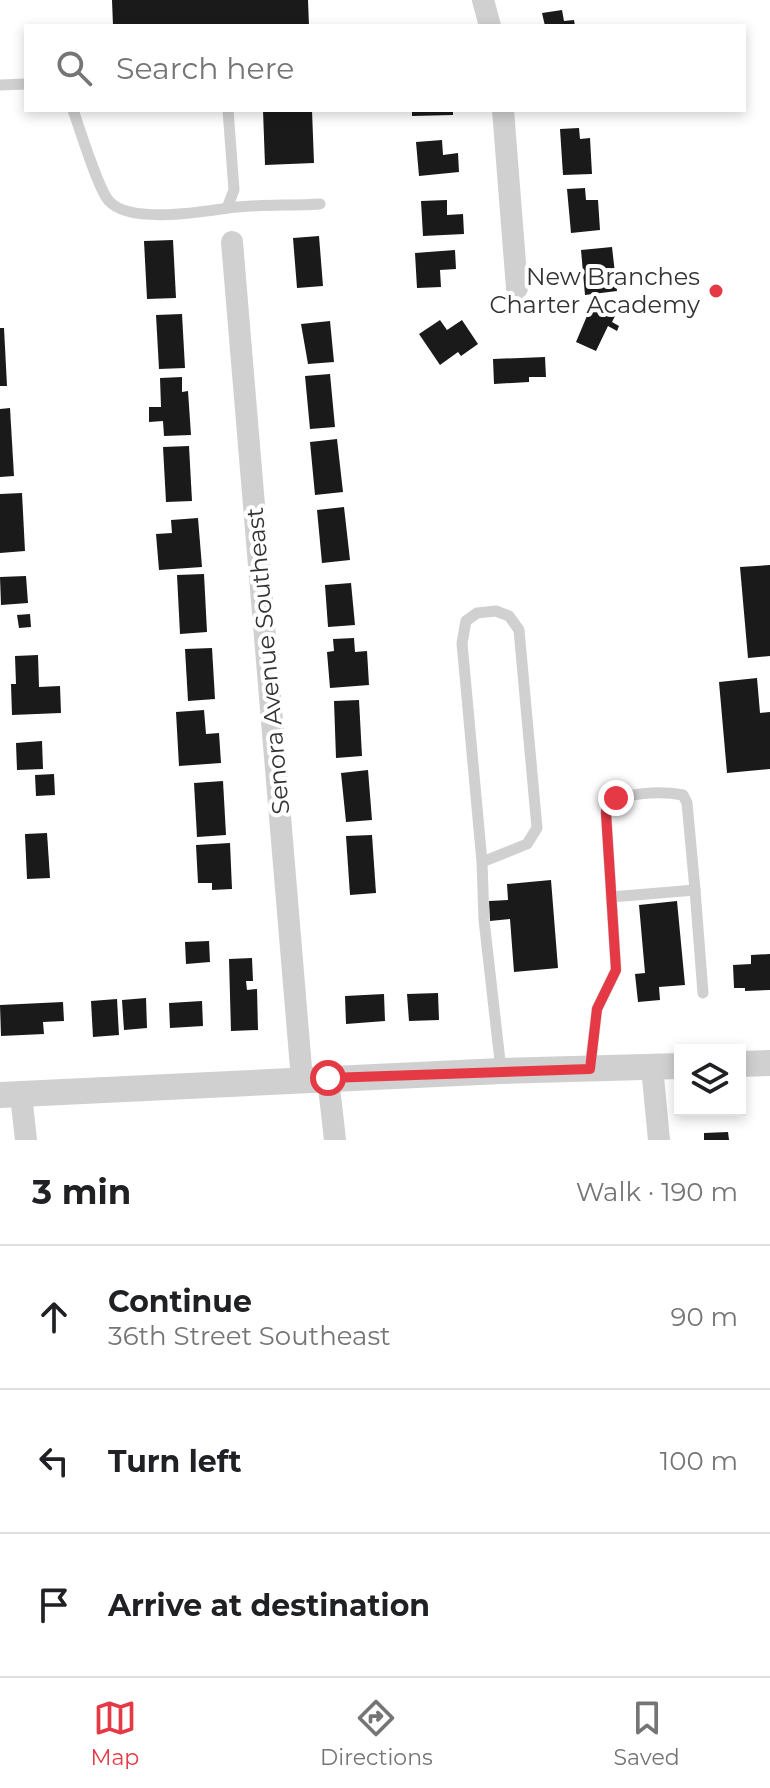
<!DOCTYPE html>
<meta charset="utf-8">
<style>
:root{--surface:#fff;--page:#f6f6f6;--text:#202124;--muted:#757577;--line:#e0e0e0;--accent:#e63946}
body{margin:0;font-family:Montserrat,sans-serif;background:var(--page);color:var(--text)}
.controls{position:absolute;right:24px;bottom:24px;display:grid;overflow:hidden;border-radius:0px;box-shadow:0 4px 12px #0003}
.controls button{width:72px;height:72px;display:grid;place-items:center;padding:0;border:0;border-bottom:2px solid var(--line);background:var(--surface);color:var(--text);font:40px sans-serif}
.stop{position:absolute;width:24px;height:24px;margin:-18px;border:6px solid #e63946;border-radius:50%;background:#fff}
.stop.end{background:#e63946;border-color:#fff;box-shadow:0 2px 8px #0008}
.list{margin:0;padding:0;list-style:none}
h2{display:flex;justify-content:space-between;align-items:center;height:104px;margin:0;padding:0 32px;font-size:34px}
h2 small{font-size:26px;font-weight:400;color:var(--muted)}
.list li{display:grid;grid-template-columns:52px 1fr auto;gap:24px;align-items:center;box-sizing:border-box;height:144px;padding:0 32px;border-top:2px solid var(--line)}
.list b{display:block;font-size:30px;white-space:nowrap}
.list p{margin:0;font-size:26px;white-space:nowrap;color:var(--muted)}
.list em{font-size:26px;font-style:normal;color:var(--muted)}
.icon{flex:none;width:44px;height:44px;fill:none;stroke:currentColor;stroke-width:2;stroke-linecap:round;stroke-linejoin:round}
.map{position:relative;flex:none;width:770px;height:1140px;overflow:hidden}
.search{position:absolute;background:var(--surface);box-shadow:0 4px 12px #0003;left:24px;right:24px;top:24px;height:88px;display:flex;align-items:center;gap:20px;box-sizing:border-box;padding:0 28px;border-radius:0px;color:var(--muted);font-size:30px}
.sheet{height:536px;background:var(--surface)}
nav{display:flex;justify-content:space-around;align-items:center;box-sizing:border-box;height:112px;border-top:2px solid var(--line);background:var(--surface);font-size:22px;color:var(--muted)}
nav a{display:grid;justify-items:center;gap:4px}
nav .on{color:var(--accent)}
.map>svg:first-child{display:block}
.building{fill:#1a1a1a}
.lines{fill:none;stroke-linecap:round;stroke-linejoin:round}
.service{stroke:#d0d0d0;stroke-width:11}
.minor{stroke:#d0d0d0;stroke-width:22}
.tertiary{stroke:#d0d0d0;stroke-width:26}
.route{stroke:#e63946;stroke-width:10}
.poi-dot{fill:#e63946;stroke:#fff;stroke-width:3}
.labels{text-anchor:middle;stroke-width:8;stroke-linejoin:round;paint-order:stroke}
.poi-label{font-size:24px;fill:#333;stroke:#fff;text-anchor:end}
.street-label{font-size:24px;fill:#333;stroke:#fff}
</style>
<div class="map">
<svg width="770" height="1140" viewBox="0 0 770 1140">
<rect width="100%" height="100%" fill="#fff"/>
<!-- building -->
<g class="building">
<path d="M112,0H308L309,26H113Z"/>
<path d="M562,10L564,21L574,20L575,26H545L542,13Z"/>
<path d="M263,110H312L314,163L265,165Z"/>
<path d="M412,110H453V115L412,116Z"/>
<path d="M579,128L580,139L590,138L592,174L563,175L560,129Z"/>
<path d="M442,140L443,155L458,153L459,172L419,176L416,142Z"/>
<path d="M585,188L586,200H598L600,230L571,233L567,189Z"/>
<path d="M447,200V215L463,214L464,234L423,236L421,201Z"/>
<path d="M319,236L323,286L297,288L293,238Z"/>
<path d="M173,240L176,298L147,299L144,241Z"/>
<path d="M612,247L617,291L585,295L581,250Z"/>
<path d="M455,250L456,269L440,270L441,287L417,288L415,253Z"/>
<path d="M592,304L616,314L612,322L619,326L617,331L608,326L596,351L576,342Z"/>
<path d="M182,314L185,368L159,369L156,315Z"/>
<path d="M440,320L447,330L462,320L478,344L461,356L458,352L440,365L419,334Z"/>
<path d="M330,321L334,362L308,364L301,324Z"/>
<path d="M0,328H4L7,386H0Z"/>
<path d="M545,357L546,377H529V382L494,384L493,359Z"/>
<path d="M330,374L335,427L310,429L305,376Z"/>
<path d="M182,377V392L188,391L191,435L164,436L163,421L149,422V407H161L160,378Z"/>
<path d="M10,408L14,476L0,477V409Z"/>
<path d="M337,439L343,492L315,495L310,442Z"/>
<path d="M189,446L192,501L166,502L163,447Z"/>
<path d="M22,493L25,551L0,553V494Z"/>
<path d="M344,507L350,560L322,563L317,510Z"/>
<path d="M198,518L202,567L159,570L156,534L172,533L171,520Z"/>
<path d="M770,565V656L748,658L740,567Z"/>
<path d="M204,574L207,632L180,634L177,575Z"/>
<path d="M26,576L28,603L1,605L0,577Z"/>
<path d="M351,583L355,625L328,627L325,585Z"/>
<path d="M30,614L31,627L19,628L17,615Z"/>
<path d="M354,638L355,652L367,651L369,685L330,688L327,652L334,651L333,639Z"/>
<path d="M212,648L215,699L188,701L185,649Z"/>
<path d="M38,655L39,687L60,686L61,713L12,715L11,684H16L15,656Z"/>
<path d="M757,678L760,713L770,712V769L727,773L719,682Z"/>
<path d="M359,700L362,756L336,758L334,701Z"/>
<path d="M204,710L206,734L219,733L221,763L179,766L176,712Z"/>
<path d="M42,741L43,769L17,770L16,743Z"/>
<path d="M368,770L372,820L346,822L341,773Z"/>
<path d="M54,774L55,795L36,796L35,775Z"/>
<path d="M223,781L226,835L197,837L194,783Z"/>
<path d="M47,833L50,878L27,879L25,834Z"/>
<path d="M372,835L376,893L350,895L346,836Z"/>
<path d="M230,843L232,889L212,890V883H198L196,845Z"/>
<path d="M551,880L558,968L514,972L510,919L490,921L489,901L508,900L507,884Z"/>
<path d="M677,901L685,985L659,987L660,1000L638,1002L635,974L645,973L639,905Z"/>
<path d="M209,941L210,962L186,964L185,942Z"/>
<path d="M770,954V990L745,991V988H734L733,965L751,964V955Z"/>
<path d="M252,958L253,981H246L247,990L257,989L258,1030L231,1031L229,959Z"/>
<path d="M438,993L439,1020L409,1021L407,994Z"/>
<path d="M384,994L385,1021L346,1024L345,996Z"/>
<path d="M146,998L147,1028L124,1030L122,1000Z"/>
<path d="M117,999L119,1035L93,1037L91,1001Z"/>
<path d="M202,1001L203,1026L170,1028L169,1003Z"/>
<path d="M63,1002L64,1021L43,1022L44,1034L1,1036L0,1005Z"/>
<path d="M728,1132L729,1140H704V1133Z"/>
</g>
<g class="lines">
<!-- service -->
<g class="service">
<path d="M0,85L26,84"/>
<path d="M73,110C80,129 98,189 109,201C129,224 201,212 228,208C258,204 290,206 320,204"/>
<path d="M227,208L234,190L228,110"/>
<path d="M482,862L527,844L537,828L519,630L509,616L496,611L477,613L466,621L462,643L482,862L484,920L501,1070"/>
<path d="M695,890L703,993"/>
<path d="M590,1068L597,1009L616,970L606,813L607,805C624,792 661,791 683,795L687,803L695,890L611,897"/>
</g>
<!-- minor -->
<g class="minor">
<path d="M483,0L490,26"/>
<path d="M503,110L517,288"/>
<path d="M232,242L302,1080"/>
<path d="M652,1067L659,1140"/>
<path d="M328,1078L335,1140"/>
<path d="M21,1095L26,1140"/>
</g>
<!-- tertiary -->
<g class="tertiary">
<path d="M740,1064L770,1063"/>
<path d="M0,1095L501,1071L680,1066"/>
</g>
</g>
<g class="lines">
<!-- route -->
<path class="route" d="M328,1078L590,1069L597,1009L616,970L606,813L607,805L616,798"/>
</g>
<!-- markers -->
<circle class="poi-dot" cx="716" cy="291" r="8"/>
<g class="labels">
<!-- poi labels -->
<g class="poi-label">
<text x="700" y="285">New Branches<tspan x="700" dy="28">Charter Academy</tspan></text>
</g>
<!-- street labels -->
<g class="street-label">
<text transform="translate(268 661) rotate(-95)" y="8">Senora Avenue Southeast</text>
</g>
</g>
</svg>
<div class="controls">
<button><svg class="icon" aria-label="layers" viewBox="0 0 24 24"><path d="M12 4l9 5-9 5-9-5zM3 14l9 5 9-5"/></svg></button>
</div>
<div class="stop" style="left:328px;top:1078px"></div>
<div class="stop end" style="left:616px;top:798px"></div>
<div class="search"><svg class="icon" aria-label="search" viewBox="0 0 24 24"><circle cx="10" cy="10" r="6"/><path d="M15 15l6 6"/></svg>Search here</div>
</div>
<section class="sheet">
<h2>3 min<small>Walk · 190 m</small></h2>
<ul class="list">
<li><svg class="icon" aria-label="ahead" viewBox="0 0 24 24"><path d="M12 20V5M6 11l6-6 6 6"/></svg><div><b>Continue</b><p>36th Street Southeast</p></div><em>90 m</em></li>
<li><svg class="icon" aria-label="left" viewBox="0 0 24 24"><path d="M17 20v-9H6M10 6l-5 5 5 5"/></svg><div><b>Turn left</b></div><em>100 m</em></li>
<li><svg class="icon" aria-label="arrive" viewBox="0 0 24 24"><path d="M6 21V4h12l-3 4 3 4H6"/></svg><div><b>Arrive at destination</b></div></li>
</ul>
</section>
<nav>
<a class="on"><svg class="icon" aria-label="map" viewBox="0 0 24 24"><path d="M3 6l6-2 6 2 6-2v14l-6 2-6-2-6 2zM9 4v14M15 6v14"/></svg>Map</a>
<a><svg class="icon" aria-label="directions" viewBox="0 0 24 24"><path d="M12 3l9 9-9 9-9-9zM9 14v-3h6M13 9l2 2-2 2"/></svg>Directions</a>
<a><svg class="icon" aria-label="saved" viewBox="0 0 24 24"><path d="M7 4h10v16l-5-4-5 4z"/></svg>Saved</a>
</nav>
